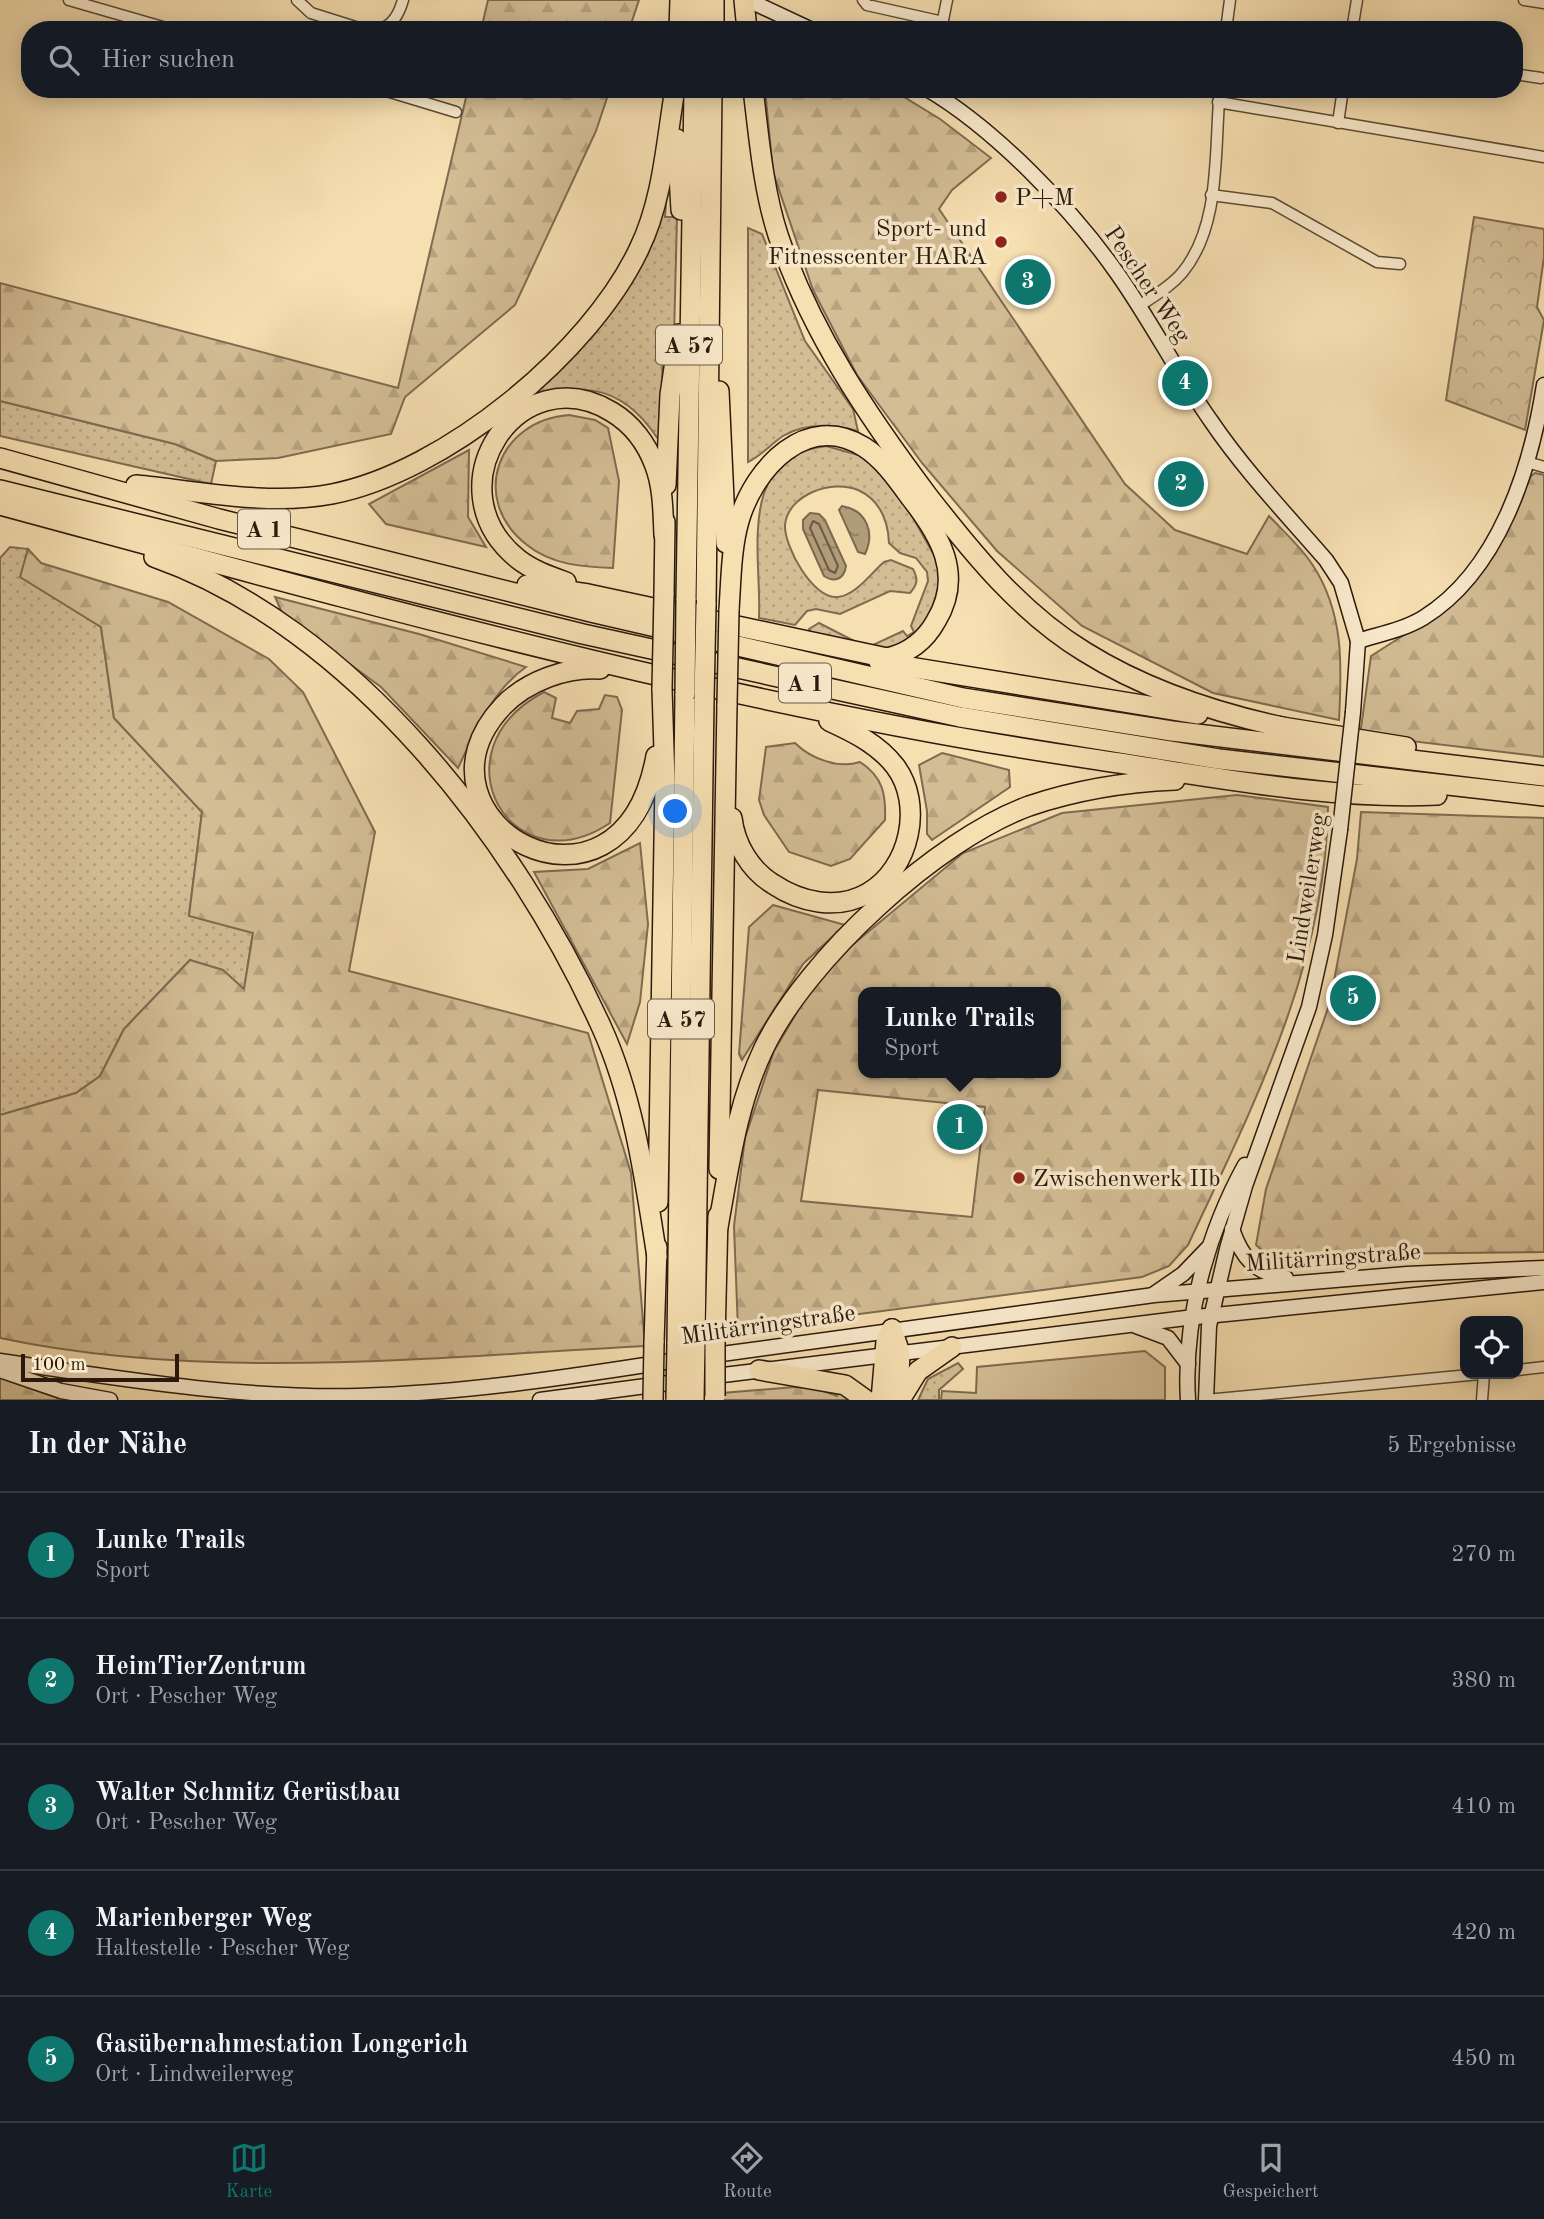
<!DOCTYPE html>
<html lang="de">
<meta charset="utf-8">
<style>
:root{--surface:#171b24;--page:#242831;--text:#f1f3f6;--muted:#9ea1a6;--line:#363941;--accent:#0f766e}
body{margin:0;font-family:"Old Standard TT",serif;background:var(--page);color:var(--text)}
.controls{position:absolute;right:21px;bottom:21px;display:grid;overflow:hidden;border-radius:14px;box-shadow:0 4px 18px #0003}
.controls button{width:63px;height:63px;display:grid;place-items:center;padding:0;border:0;border-bottom:2px solid var(--line);background:var(--surface);color:var(--text);font:35px sans-serif}
.scale{position:absolute;left:21px;bottom:18px;width:158px;box-sizing:border-box;padding-left:7px;border:4px solid #2a190c;border-top:0;font-size:19px;line-height:24px;white-space:nowrap;color:#2a190c;-webkit-text-stroke:5px #f9eacc;paint-order:stroke}
.you{position:absolute;left:676px;top:812px;width:24px;height:24px;margin:-18px;border:5px solid #fff;border-radius:50%;background:#1a73e8;box-shadow:0 0 0 10px #1a73e833}
.badge{display:grid;place-items:center;width:46px;height:46px;border-radius:50%;background:var(--accent);color:#fff;font-size:23px;font-weight:700}
.pin{position:absolute;translate:-50% -50%;border:4px solid #fff;box-shadow:0 2px 7px #0006}
.popup{position:absolute;left:858px;top:987px;width:203px;height:91px;box-sizing:border-box;display:grid;place-content:center;border-radius:14px;background:var(--surface);filter:drop-shadow(0 2px 5px #0005);font-size:23px;white-space:nowrap;color:var(--muted)}
.popup b{font-size:26px;color:var(--text)}
.popup::after{content:'';position:absolute;left:50%;top:100%;margin-left:-14px;border:14px solid transparent;border-top-color:var(--surface)}
.list{margin:0;padding:0;list-style:none}
h2{display:flex;justify-content:space-between;align-items:center;height:91px;margin:0;padding:0 28px;font-size:30px}
h2 small{font-size:23px;font-weight:400;color:var(--muted)}
.list li{display:grid;grid-template-columns:46px 1fr auto;gap:21px;align-items:center;box-sizing:border-box;height:126px;padding:0 28px;border-top:2px solid var(--line)}
.list b{display:block;font-size:26px;white-space:nowrap}
.list p{margin:0;font-size:23px;white-space:nowrap;color:var(--muted)}
.list em{font-size:23px;font-style:normal;color:var(--muted)}
.icon{flex:none;width:38px;height:38px;fill:none;stroke:currentColor;stroke-width:2;stroke-linecap:round;stroke-linejoin:round}
.map{position:relative;flex:none;width:1544px;height:1400px;overflow:hidden}
.search{position:absolute;background:var(--surface);box-shadow:0 4px 18px #0003;left:21px;right:21px;top:21px;height:77px;display:flex;align-items:center;gap:18px;box-sizing:border-box;padding:0 24px;border-radius:28px;color:var(--muted);font-size:26px}
.sheet{height:721px;background:var(--surface)}
nav{display:flex;justify-content:space-around;align-items:center;box-sizing:border-box;height:98px;border-top:2px solid var(--line);background:var(--surface);font-size:19px;color:var(--muted)}
nav a{display:grid;justify-items:center;gap:4px}
nav .on{color:var(--accent)}
.map>svg:first-child{display:block}
.grass{fill:url(#grass-dots);stroke:#7e6b50;stroke-width:2}
.forest{fill:url(#forest-firs);stroke:#7e6b50;stroke-width:2;fill-rule:evenodd}
.park{fill:url(#park-crowns);stroke:#7e6b50;stroke-width:2}
.garden{fill:#d3bd95;stroke:#7e6b50;stroke-width:2}
.water{fill:url(#water-ripples);stroke:#7b684d;stroke-width:2}
.lines{fill:none;stroke-linecap:round;stroke-linejoin:round}
.shore{stroke:#6e5a42;stroke-width:2}
.street-casing{stroke:#5d4a35;stroke-width:13}
.secondary-casing{stroke:#2a190c;stroke-width:17}
.highway-casing{stroke:#2a190c;stroke-width:22}
.street{stroke:#f9eacc;stroke-width:10}
.secondary{stroke:#f9eacc;stroke-width:14}
.highway{stroke:#f6dfb1;stroke-width:19}
.secondary-bridge-casing{stroke:#2a190c;stroke-width:17;stroke-linecap:butt}
.highway-bridge-casing{stroke:#2a190c;stroke-width:22;stroke-linecap:butt}
.secondary-bridge{stroke:#f9eacc;stroke-width:14}
.highway-bridge{stroke:#f6dfb1;stroke-width:19}
.poi-dot{fill:#8f2418;stroke:#f9eacc;stroke-width:2.5}
.labels{text-anchor:middle;stroke-width:7;stroke-linejoin:round;paint-order:stroke}
.shield{fill:#f9eacc;stroke:#685846;stroke-width:2}
.shield-label{font-size:23px;font-weight:bold;fill:#2a190c}
.poi-label{font-size:24px;fill:#2a190c;stroke:#f9eacc;text-anchor:start}
.street-label{font-size:24px;fill:#2a190c;stroke:#f9eacc}
</style>
<div class="map">
<svg width="1544" height="1400" viewBox="0 0 1544 1400">
<defs>
<pattern id="grass-dots" width="8" height="8" patternUnits="userSpaceOnUse" patternTransform="scale(1.75)"><rect width="8" height="8" fill="#d3bd95"/><path d="M2 2h.1M6 6h.1" fill="none" stroke="#b5a27f" stroke-width="1.8" stroke-linecap="round"/></pattern>
<pattern id="forest-firs" width="22" height="20" patternUnits="userSpaceOnUse" patternTransform="scale(1.75)"><rect width="22" height="20" fill="#d3bd95"/><path d="M5 1l3.5 6h-7zM16 11l3.5 6h-7z" fill="#b5a27f"/></pattern>
<pattern id="park-crowns" width="20" height="18" patternUnits="userSpaceOnUse" patternTransform="scale(1.75)"><rect width="20" height="18" fill="#d3bd95"/><path d="M2 6a3 3 0 1 1 6 0M12 15a3 3 0 1 1 6 0" fill="none" stroke="#b5a27f"/></pattern>
<pattern id="water-ripples" width="26" height="14" patternUnits="userSpaceOnUse" patternTransform="scale(1.75)"><rect width="26" height="14" fill="#b19c79"/><path d="M2 4q2-2 4 0t4 0M15 11q2-2 4 0t4 0" fill="none" stroke="#907e62"/></pattern>
</defs>
<rect width="100%" height="100%" fill="#f6dfb1"/>
<filter id="stains"><feTurbulence type="fractalNoise" baseFrequency=".00286" numOctaves="4"/><feColorMatrix values="0 0 0 0 .2 0 0 0 0 .09 0 0 0 0 .02 0 0 0 .5 -.17"/></filter>
<radialGradient id="worn" r=".72"><stop offset=".6" stop-color="#630" stop-opacity="0"/><stop offset="1" stop-color="#630" stop-opacity=".3"/></radialGradient>
<!-- grass -->
<g class="grass">
<path d="M667,191L665,217H677L674,337L663,338L661,438L658,439C619,380 575,380 515,408L549,377Z"/>
<path d="M748,228L762,234L805,341L853,409L858,431C833,424 806,422 783,436C771,444 762,455 748,462Z"/>
<path d="M0,401L175,444L216,461L211,484L0,436Z"/>
<path d="M826,446L862,456L880,472L911,514L939,564V598L921,631L892,648H872L813,636L809,629L819,623L858,643L871,646L903,631L907,636L914,632L911,626L928,581L927,572L916,558L900,553L889,543C888,521 880,500 858,490C833,479 788,494 785,525C784,546 813,600 838,597C856,595 871,573 884,562L891,560L913,569C918,579 918,584 910,593L890,591L840,614L816,609L807,611L795,625L759,618C762,556 735,457 826,446Z"/>
<path d="M10,547L28,549L21,577L101,627L114,718L202,812L189,915L253,932L244,990L190,960L124,1029L100,1076L76,1093L0,1115V558Z"/>
<path d="M958,1363L963,1369L939,1390V1400H918L928,1379Z"/>
</g>
<!-- forest -->
<g class="forest">
<path d="M488,0H639L629,30H481Z"/>
<path d="M468,89H610L596,131L515,305L405,397L391,434L278,458L216,461L175,444L0,401V283L398,388Z"/>
<path d="M765,89H891L940,119L991,158L952,190L939,209L1125,484L1175,530L1247,554L1269,516C1283,531 1300,546 1312,564C1344,612 1342,665 1339,720L1213,693L1082,626L997,551L922,463L857,375L813,290L773,172Z"/>
<path d="M569,415L595,420L608,428L619,481L613,568C583,567 552,565 527,545C468,499 498,420 569,415Z"/>
<path d="M469,450L468,517L486,547L386,524L369,504Z"/>
<path d="M1535,473L1544,475V757L1360,735L1371,656L1443,610L1526,480Z"/>
<path d="M28,549L41,563L168,602L269,659L303,692L375,832L349,971L588,1033L631,1173L645,1346C434,1357 207,1382 0,1338V1115L76,1093L100,1076L124,1029L190,960L223,970L244,989L253,933L189,916L202,812L114,718L101,627L20,577Z"/>
<path d="M275,597L419,634L526,667C492,691 476,730 458,768L381,687L283,615Z"/>
<path d="M544,692L556,698L552,718L570,723L577,711L599,709L605,695L617,697L622,710L610,823C511,889 432,751 544,692Z"/>
<path d="M795,743C811,759 839,769 860,762C883,777 886,794 885,820L850,859L831,866L789,852L764,815L759,800L766,747Z"/>
<path d="M942,753L1009,770L1010,787L932,840L927,834V811L919,765Z"/>
<path d="M1237,795L1328,807C1326,965 1253,1106 1188,1245L1169,1266L1142,1277L738,1330L734,1226L745,1138L774,1051L816,980L844,952L963,853L1062,813ZM864,992H1056V1073H864ZM818,1090L985,1107L972,1217L801,1201Z"/>
<path d="M1361,812L1544,818V1252L1267,1255L1256,1245L1266,1189L1330,1002L1357,859Z"/>
<path d="M640,843L648,924L640,1002L627,1044L534,872L588,869Z"/>
<path d="M773,905L845,925L803,964L742,1060L739,1054L749,927Z"/>
<path d="M0,1378L64,1400H0Z"/>
<path d="M795,1387L815,1388L837,1396L840,1388L859,1400H722V1393Z"/>
</g>
<!-- park -->
<path class="park" d="M1474,217L1544,229V257L1537,307L1544,320L1525,430L1446,400Z"/>
<!-- garden -->
<path class="garden" d="M1145,1351L1165,1367V1400H941L942,1391L976,1393L977,1367Z"/>
<!-- water -->
<g class="water">
<path d="M842,506C867,510 875,533 865,554L858,552L839,510Z"/>
<path d="M810,513L819,514L825,520L846,566C844,579 835,583 824,576L803,529V520Z"/>
</g>
<g class="lines">
<!-- shore -->
<path class="shore" d="M813,521L819,524L838,566L835,573L829,570L810,528Z"/>
<defs>
<g id="street">
<path d="M69,0L173,30"/>
<path d="M297,0L311,13L365,30"/>
<path d="M863,0L867,5L943,22"/>
<path d="M1524,0L1544,3"/>
<path d="M379,30C393,25 399,14 403,0"/>
<path d="M941,30L947,0"/>
<path d="M1226,30L1230,0"/>
<path d="M1352,30L1357,0"/>
<path d="M1514,74L1541,78"/>
<path d="M380,89L456,112"/>
<path d="M1218,102L1544,157"/>
<path d="M1338,123L1343,89"/>
<path d="M1211,195L1272,203L1377,262L1400,264"/>
<path d="M1139,306C1154,296 1170,287 1182,273C1222,225 1214,148 1220,89"/>
<path d="M1527,462L1544,467"/>
<path d="M1518,1370L1544,1367"/>
<path d="M1206,1400L1480,1374"/>
<path d="M1482,1400L1484,1374"/>
</g>
<g id="secondary">
<path d="M748,0L812,30"/>
<path d="M927,89C995,129 1072,209 1117,273C1151,321 1177,373 1211,421C1245,471 1287,515 1326,560L1341,583L1358,641L1353,712"/>
<path d="M1358,641C1380,634 1403,630 1423,618C1499,571 1531,468 1544,385"/>
<path d="M1232,1229C1242,1258 1255,1273 1286,1278"/>
<path d="M1154,1294L1183,1274L1208,1248"/>
<path d="M1136,1326L1168,1338L1188,1364"/>
<path d="M707,1356L1154,1295L1407,1274L1544,1268"/>
<path d="M0,1361C116,1378 241,1399 358,1396C467,1393 576,1376 684,1359"/>
<path d="M0,1370L61,1391L110,1400"/>
<path d="M707,1377L1186,1318L1544,1282"/>
<path d="M540,1400L684,1381"/>
<path d="M1188,1400C1183,1321 1207,1234 1245,1165"/>
<path d="M1206,1400L1209,1326L1227,1249L1245,1186L1309,1007L1325,935L1340,830"/>
</g>
<g id="highway">
<path d="M744,0L747,30"/>
<path d="M679,30L680,0"/>
<path d="M696,30V0"/>
<path d="M714,30V0"/>
<path d="M753,89C759,137 763,189 778,235C811,332 867,415 928,496C974,555 1021,613 1085,652C1146,690 1213,712 1282,727"/>
<path d="M677,139L681,210"/>
<path d="M719,391L726,543"/>
<path d="M0,458L219,519L591,612L963,698L1172,731L1544,776"/>
<path d="M136,485C199,491 269,506 332,494C445,472 590,353 639,249C663,200 666,142 675,89"/>
<path d="M666,485L670,395L679,334"/>
<path d="M0,490L583,634L960,717L1219,759L1544,796"/>
<path d="M0,505C363,603 727,706 1099,760C1210,776 1325,800 1437,795"/>
<path d="M154,557C353,627 516,839 601,1026C634,1098 645,1180 657,1257"/>
<path d="M566,582C549,576 532,570 518,559C430,488 519,355 612,412C632,424 647,444 655,466C663,487 663,512 664,535"/>
<path d="M527,585L588,594L887,658C909,653 925,641 936,621C964,575 940,535 910,497C897,479 883,459 864,447C807,411 754,468 739,521C731,549 731,581 729,610"/>
<path d="M664,595L665,522"/>
<path d="M686,600L694,89"/>
<path d="M706,605L712,89"/>
<path d="M879,662L1198,714"/>
<path d="M600,669C566,667 527,681 503,706C396,820 621,948 656,756"/>
<path d="M1270,725L1406,747"/>
<path d="M732,818C735,844 750,870 773,884C800,902 837,911 868,893C910,869 924,804 895,766C878,744 853,732 829,721"/>
<path d="M719,1169L727,704"/>
<path d="M658,1202L665,781L662,689"/>
<path d="M718,1227C729,1167 737,1104 764,1048C807,959 936,840 1029,806C1076,790 1125,782 1175,780"/>
<path d="M892,1329L900,1353L898,1399"/>
<path d="M715,1341L718,1216"/>
<path d="M695,1342L704,699"/>
<path d="M654,1343L657,1247"/>
<path d="M677,1344L685,694"/>
<path d="M759,1370L845,1385L866,1400"/>
<path d="M881,1400L886,1341L892,1329"/>
<path d="M900,1400L918,1371L952,1347"/>
</g>
</defs>
<!-- street casing -->
<use href="#street" class="street-casing"/>
<!-- secondary casing -->
<use href="#secondary" class="secondary-casing"/>
<!-- highway casing -->
<use href="#highway" class="highway-casing"/>
<!-- street -->
<use href="#street" class="street"/>
<!-- secondary -->
<use href="#secondary" class="secondary"/>
<!-- highway -->
<use href="#highway" class="highway"/>
<defs>
<path id="secondary-bridge" d="M1340,830L1353,712"/>
<g id="highway-bridge">
<path d="M662,689L664,595"/>
<path d="M685,694L686,600"/>
<path d="M704,699L706,605"/>
<path d="M727,704L729,610"/>
<path d="M715,1341V1396"/>
<path d="M653,1400L654,1343"/>
<path d="M676,1400L677,1344"/>
<path d="M694,1400L695,1342"/>
</g>
</defs>
<!-- secondary-bridge casing -->
<use href="#secondary-bridge" class="secondary-bridge-casing"/>
<!-- highway-bridge casing -->
<use href="#highway-bridge" class="highway-bridge-casing"/>
<!-- secondary-bridge -->
<use href="#secondary-bridge" class="secondary-bridge"/>
<!-- highway-bridge -->
<use href="#highway-bridge" class="highway-bridge"/>
</g>
<!-- markers -->
<g class="poi-dot">
<circle cx="1001" cy="197" r="7"/>
<circle cx="1001" cy="242" r="7"/>
<circle cx="1019" cy="1178" r="7"/>
</g>
<g class="labels">
<!-- shield labels -->
<g class="shield">
<rect x="656" y="325.5" width="66" height="39" rx="5"/>
<rect x="238" y="509.5" width="52" height="39" rx="5"/>
<rect x="779" y="663.5" width="52" height="39" rx="5"/>
<rect x="648" y="999.5" width="66" height="39" rx="5"/>
</g>
<g class="shield-label">
<text x="689" y="353">A 57</text>
<text x="264" y="537">A 1</text>
<text x="805" y="691">A 1</text>
<text x="681" y="1027">A 57</text>
</g>
<!-- poi labels -->
<g class="poi-label">
<text x="1015" y="205">P+M</text>
<text x="987" y="236" text-anchor="end">Sport- und<tspan x="987" dy="28">Fitnesscenter HARA</tspan></text>
<text x="1033" y="1186">Zwischenwerk IIb</text>
</g>
<!-- street labels -->
<g class="street-label">
<text transform="translate(1148 284) rotate(56)" y="8">Pescher Weg</text>
<text transform="translate(1307 888) rotate(-81)" y="8">Lindweilerweg</text>
<text transform="translate(1333 1257) rotate(-4)" y="8">Militärringstraße</text>
<text transform="translate(768 1324) rotate(-8)" y="8">Militärringstraße</text>
</g>
</g>
<rect width="100%" height="100%" filter="url(#stains)"/>
<rect width="100%" height="100%" fill="url(#worn)"/>
</svg>
<div class="controls">
<button><svg class="icon" aria-label="locate" viewBox="0 0 24 24"><circle cx="12" cy="12" r="6"/><path d="M12 2v4M12 18v4M2 12h4M18 12h4"/></svg></button>
</div>
<div class="scale">100 m</div>
<div class="you"></div>
<div class="pin badge" style="left:960px;top:1127px">1</div>
<div class="popup"><b>Lunke Trails</b>Sport</div>
<div class="pin badge" style="left:1181px;top:484px">2</div>
<div class="pin badge" style="left:1028px;top:282px">3</div>
<div class="pin badge" style="left:1185px;top:383px">4</div>
<div class="pin badge" style="left:1353px;top:998px">5</div>
<div class="search"><svg class="icon" aria-label="search" viewBox="0 0 24 24"><circle cx="10" cy="10" r="6"/><path d="M15 15l6 6"/></svg>Hier suchen</div>
</div>
<section class="sheet">
<h2>In der Nähe<small>5 Ergebnisse</small></h2>
<ul class="list">
<li><span class="badge">1</span><div><b>Lunke Trails</b><p>Sport</p></div><em>270 m</em></li>
<li><span class="badge">2</span><div><b>HeimTierZentrum</b><p>Ort · Pescher Weg</p></div><em>380 m</em></li>
<li><span class="badge">3</span><div><b>Walter Schmitz Gerüstbau</b><p>Ort · Pescher Weg</p></div><em>410 m</em></li>
<li><span class="badge">4</span><div><b>Marienberger Weg</b><p>Haltestelle · Pescher Weg</p></div><em>420 m</em></li>
<li><span class="badge">5</span><div><b>Gasübernahmestation Longerich</b><p>Ort · Lindweilerweg</p></div><em>450 m</em></li>
</ul>
</section>
<nav>
<a class="on"><svg class="icon" aria-label="map" viewBox="0 0 24 24"><path d="M3 6l6-2 6 2 6-2v14l-6 2-6-2-6 2zM9 4v14M15 6v14"/></svg>Karte</a>
<a><svg class="icon" aria-label="directions" viewBox="0 0 24 24"><path d="M12 3l9 9-9 9-9-9zM9 14v-3h6M13 9l2 2-2 2"/></svg>Route</a>
<a><svg class="icon" aria-label="saved" viewBox="0 0 24 24"><path d="M7 4h10v16l-5-4-5 4z"/></svg>Gespeichert</a>
</nav>
